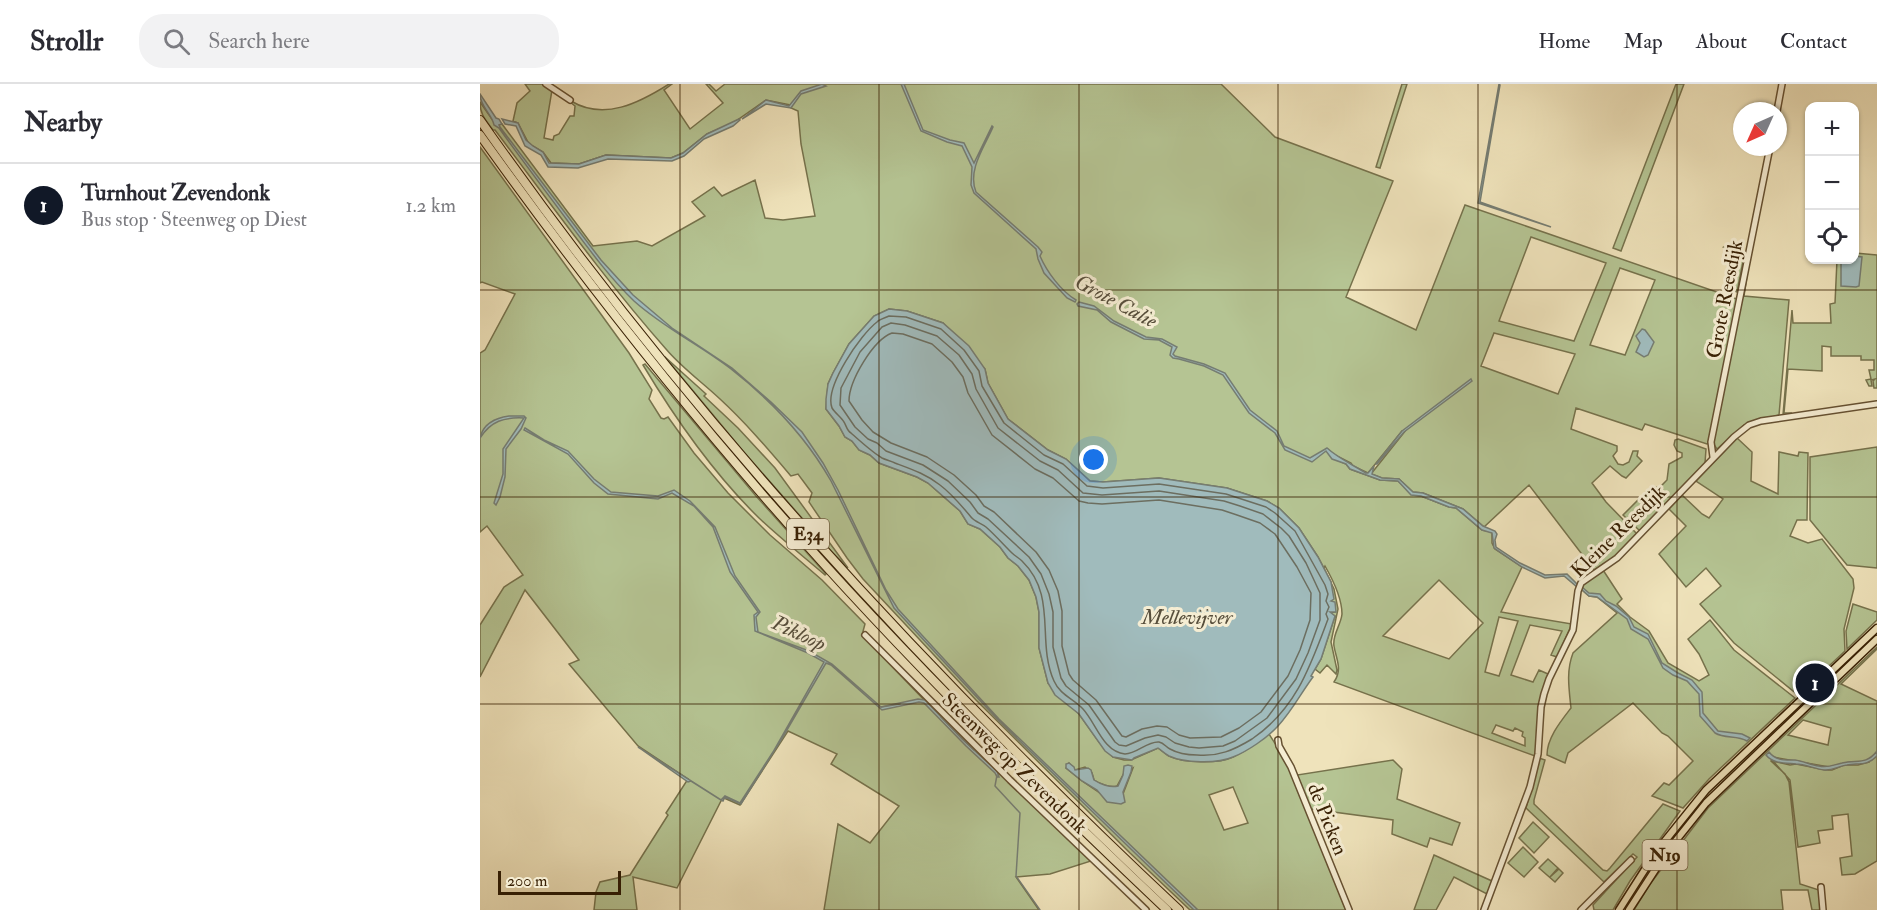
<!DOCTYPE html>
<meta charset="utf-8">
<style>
:root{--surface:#fff;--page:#f2f2f3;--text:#2b2b33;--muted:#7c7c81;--line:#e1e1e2;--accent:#111827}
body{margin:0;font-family:"IM FELL Double Pica",serif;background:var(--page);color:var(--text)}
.controls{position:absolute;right:18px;top:18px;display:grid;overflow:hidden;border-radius:12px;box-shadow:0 2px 4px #0004}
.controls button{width:54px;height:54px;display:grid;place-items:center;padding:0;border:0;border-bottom:2px solid var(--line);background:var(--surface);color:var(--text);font:30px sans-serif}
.compass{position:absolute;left:1253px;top:18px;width:54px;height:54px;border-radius:50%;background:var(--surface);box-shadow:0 2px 4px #0004;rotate:225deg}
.scale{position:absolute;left:18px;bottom:15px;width:123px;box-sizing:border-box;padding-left:6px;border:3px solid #382004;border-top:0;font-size:16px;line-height:21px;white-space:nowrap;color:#382004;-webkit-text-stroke:4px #f5edd3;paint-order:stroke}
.you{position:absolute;left:614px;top:376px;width:21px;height:21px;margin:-15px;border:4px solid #fff;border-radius:50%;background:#1a73e8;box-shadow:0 0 0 9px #1a73e833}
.badge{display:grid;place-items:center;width:39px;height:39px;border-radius:50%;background:var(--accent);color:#fff;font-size:20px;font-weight:700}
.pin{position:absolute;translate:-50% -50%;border:3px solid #fff;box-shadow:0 2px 6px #0006}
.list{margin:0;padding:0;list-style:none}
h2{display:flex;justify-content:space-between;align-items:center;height:78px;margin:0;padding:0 24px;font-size:26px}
h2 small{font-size:20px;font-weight:400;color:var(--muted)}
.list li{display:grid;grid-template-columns:39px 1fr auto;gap:18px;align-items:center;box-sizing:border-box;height:84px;padding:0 24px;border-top:2px solid var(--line)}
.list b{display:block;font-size:22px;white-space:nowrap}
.list p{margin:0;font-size:20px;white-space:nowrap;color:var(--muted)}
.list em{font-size:20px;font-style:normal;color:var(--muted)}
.icon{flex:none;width:33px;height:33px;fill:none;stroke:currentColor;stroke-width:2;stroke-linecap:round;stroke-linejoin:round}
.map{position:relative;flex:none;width:1397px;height:826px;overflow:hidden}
header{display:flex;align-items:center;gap:36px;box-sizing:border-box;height:84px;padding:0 30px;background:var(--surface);border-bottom:2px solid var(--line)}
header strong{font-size:28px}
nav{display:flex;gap:33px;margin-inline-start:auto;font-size:21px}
.search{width:420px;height:54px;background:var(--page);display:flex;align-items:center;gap:15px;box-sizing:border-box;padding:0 21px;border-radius:24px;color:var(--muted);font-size:22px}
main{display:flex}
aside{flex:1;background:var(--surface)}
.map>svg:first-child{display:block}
.green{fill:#b5c493;stroke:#76724c;stroke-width:1.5;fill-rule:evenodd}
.water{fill:#a0bbbc;stroke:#767d72;stroke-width:1.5}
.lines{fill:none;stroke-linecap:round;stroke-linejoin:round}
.shore{stroke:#6c6e60;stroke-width:1.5}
.stream{stroke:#767d72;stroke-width:1.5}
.minor-casing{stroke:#665132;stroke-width:8}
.major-casing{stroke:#382004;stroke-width:9}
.highway-casing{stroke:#382004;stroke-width:10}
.minor{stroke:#f5edd3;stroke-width:5}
.major{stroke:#efe3bb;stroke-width:6}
.highway{stroke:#efe3bb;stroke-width:8}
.grid{fill:none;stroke:#382004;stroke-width:1.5;stroke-opacity:0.55}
.labels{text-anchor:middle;stroke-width:6;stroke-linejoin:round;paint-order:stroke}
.shield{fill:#f5edd3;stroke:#715e42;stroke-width:1.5}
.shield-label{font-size:18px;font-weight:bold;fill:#382004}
.street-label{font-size:20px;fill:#382004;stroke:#f5edd3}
.water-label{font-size:21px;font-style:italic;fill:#574e3b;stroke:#f5edd3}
</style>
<header>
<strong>Strollr</strong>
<div class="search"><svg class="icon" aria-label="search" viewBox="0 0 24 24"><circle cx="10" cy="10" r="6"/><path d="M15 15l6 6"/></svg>Search here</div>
<nav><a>Home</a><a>Map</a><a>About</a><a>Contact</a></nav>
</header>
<main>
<aside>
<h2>Nearby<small></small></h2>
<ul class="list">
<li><span class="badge">1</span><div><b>Turnhout Zevendonk</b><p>Bus stop · Steenweg op Diest</p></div><em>1.2 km</em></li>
</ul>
</aside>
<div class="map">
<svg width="1397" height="826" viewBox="0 0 1397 826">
<rect width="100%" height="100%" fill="#efe3bb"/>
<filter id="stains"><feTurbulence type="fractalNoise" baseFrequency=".00333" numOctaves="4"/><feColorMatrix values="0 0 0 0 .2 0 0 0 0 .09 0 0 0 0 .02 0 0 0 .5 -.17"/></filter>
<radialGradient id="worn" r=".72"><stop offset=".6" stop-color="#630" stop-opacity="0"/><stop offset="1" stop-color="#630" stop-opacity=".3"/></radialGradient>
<!-- green -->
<g class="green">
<path d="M45,0H63L72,6L64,54L73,56L74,52L79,50L90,32H94L95,22L90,18L91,17C124,37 159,19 189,0H192L184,6L210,45L243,19L226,0H229L236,7L245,0H741L795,53L913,97L866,213L936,246L985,121L1257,215L1229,359L1227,360L1165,340L1162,346L1096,324L1091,345L1137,362V367L1133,372L1138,380L1143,381L1149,378L1153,367H1158L1157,372L1162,377L1146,394L1142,392L1130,382L1112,399L1126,418L1157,450L1133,474L1114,486L1049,401L1004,443L983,425L943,409L933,408L919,395L902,394L891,390L926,346L922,347L888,389L873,382L871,379L853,370L848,365L855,375L866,380L870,385L900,396L918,397L933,411L941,412L969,423L976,424L1002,446L1012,448V459L1015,465L1042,483L1021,528L1092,540L1077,573L1071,571L1082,547L1050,541L1031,591L1053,598L1059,586L1068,590L1060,618L1055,672L854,598C863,585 856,575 854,562C852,551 861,541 862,530C862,514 853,496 845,482L844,484L854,505L858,525L851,558L857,586L856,590L847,581L840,589L835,585L841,575L855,532L850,529L855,528L850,516L851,498L838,473L819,444L799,424L787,417L747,404L679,394L623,398L610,397L586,375L568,366L528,335L508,299L505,285L463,239L427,227L409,225L394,232L369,260L353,289L348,300L346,325L359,342L365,353L372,357L379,366L390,371L399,379L437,393L448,399L480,427L488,440L500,445L520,463L528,474L538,482L549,496L556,513L559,528V564L568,599L599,630L619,658L633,673L644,676H651L678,664C682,666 685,670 689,672C704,679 738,680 753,673C766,668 777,658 789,650L807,678L866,826H710L650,769L496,616L383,495L367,474L329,418L332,409L318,390L311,392C288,365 266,339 240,315C222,298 202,284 186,265C125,196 71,120 15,46H13C6,36 0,31 0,18L14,38L22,40L113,162L157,157L172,162L225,132L212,118L234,103L242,112L275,96L285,134L303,136L335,132L321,60L318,27L311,24L310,21L286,16L253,39L227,50L203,69L191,74L126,71L99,80L71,79L63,68L49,60L38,39L33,37L37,19L50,7ZM1051,153L1126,179L1094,257L1019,237ZM1140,184L1175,196L1145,271L1110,261ZM1014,249L1095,270L1078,310L1001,282ZM959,496L1003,539L969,575L903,552ZM1019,533L1038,537L1019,592L1005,588ZM1016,641L1033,647L1035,644L1043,648L1042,652L1045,654V662L1012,649ZM589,679L595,686L605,683L612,689L614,696C620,700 630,704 637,702L644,689L653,684L643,710L620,709L602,697L586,684ZM753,703L768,739L744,746L729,711Z"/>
<path d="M922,0H927L900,84L896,83Z"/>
<path d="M1196,0H1204L1141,167L1133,164Z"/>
<path d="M0,42C96,175 196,305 304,428C396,532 494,629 591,727L589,728C475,615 362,500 258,378C174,279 96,175 18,71L0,46Z"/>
<path d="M0,63L149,269L172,306L169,315L181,334L184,335L188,333L214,369L248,409L290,451L342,496L385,540L382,551L447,619L611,777L570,790L536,793L559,826H344L358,740L390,759L419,722L351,680L357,670L308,647L260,721L244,714L241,717L197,804L153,793L157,826H114L116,808L120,798L150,791L188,731L186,729L208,695L158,662L89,580L99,576L45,506L0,593V541L24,503L43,491L7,442L0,448V269L5,266L35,210L2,198L0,199Z"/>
<path d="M1246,162L1265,168L1257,208L1249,205L1258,170L1248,167L1249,164L1244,163Z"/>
<path d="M1375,169L1397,171V304H1394L1393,297L1395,295L1391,296L1392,302H1389L1386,296L1391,295L1389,286H1394V276H1381V272H1351V263L1342,262V287L1308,285L1304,329H1311L1310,331H1303L1312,226L1313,239H1351L1350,220L1355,219L1357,176H1374Z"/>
<path d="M1267,192L1264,212L1309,216L1299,331L1264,341L1237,365L1232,358Z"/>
<path d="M185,273L226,310L224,312L258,344L295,384L368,484L351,467L263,367Z"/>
<path d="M165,280L276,412L346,490L345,491C323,472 300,454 279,434C233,389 196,336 163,281Z"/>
<path d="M1257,354L1272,368L1271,397L1298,410L1299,368L1318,372L1319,368L1328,369L1327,436H1317L1310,452L1328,459L1342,455L1373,495L1374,504L1364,545L1365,567L1318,611L1254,559L1220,520L1241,502L1226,484L1206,503L1179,470L1206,442L1189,425L1202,411L1222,430L1229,434L1243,415L1216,397Z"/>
<path d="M1198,355L1226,365L1225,379L1160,447L1143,431L1168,406L1181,402L1187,396L1189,380L1202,373V369L1197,367L1194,361L1195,356Z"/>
<path d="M1397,363V484L1367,481L1330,436V373Z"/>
<path d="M1123,486L1142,515L1137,520L1150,533L1169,547L1188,579L1219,597L1229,591L1219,570L1208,555L1230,536L1254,566L1315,614L1229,695L1203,724L1172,712L1184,699L1189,701L1213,677L1188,652L1182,649L1153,619L1088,669L1085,679L1067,671C1067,654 1081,637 1091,624C1089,605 1086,587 1093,569L1137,529L1117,513L1109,512L1101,505L1103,500Z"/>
<path d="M1373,520L1397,528V536L1367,565L1366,547Z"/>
<path d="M1397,563V565L1361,600L1397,617V777L1375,790L1362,791L1360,774L1372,772L1368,730L1352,732L1353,745L1338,747L1340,759L1318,763L1310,696L1293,677L1310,681L1316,680L1346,686H1352L1364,681H1378L1389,678L1388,676L1379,679L1370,678L1349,683L1293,673L1291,677L1305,690L1309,698L1320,800L1339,806L1342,826H1332L1328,806H1301L1303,826H1154L1170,800L1228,724ZM1323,636L1351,644L1348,661L1308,651Z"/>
<path d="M1059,674L1065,676L1054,716V720L1123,786L1127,787L1130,784L1183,720L1200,727L1150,797L1133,826H1114L1113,821L1157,773L1153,770L1124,798L1046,724Z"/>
<path d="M913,676L922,685L917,715L980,739L972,761L950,754L947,763L912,750L913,736L831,725L817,691Z"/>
<path d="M1053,738L1069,753L1054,769L1039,754Z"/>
<path d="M1043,763L1058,778L1044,793L1028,779Z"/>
<path d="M954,771L1012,797L1007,810L974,793L956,826H934Z"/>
<path d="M1068,775L1078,784L1070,793L1079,785L1083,789L1075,798L1059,784Z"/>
</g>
<!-- water -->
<g class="water">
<path d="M342,0L346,2L321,10L311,24L286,20L262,35L286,16L309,22L321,7Z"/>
<path d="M421,0H424L443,46L470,56L484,59L494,79L512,42L513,43C505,62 487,86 496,108L558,163L562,168L560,172C567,188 581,207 596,216L595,218L587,214L564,189L558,175L556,165L494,109L491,101L492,83L482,62L467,58L441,47Z"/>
<path d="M1019,0L1020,1L1000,118L1071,143L998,119Z"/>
<path d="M0,10L16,34L19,35L22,40L19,41L20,43L121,176L153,211L192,244L252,284L291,318L322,348L343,379L358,406L406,506L418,525L519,635L718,826H714L688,801L518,636L414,524L351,397C326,353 292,317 251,285C220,261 184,244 154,217C129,193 108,164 87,136C64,105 41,75 19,44L14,41C12,30 0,23 0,10Z"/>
<path d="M22,35L38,39L46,56L53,62L63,68L69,79L99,80L126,71L191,74L203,69L227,50L259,35L260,36L253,42L224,55L204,72L192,77L128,75L98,84L68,83L61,71L45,62L36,42L25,40Z"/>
<path d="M1375,172L1382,173L1379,202L1376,203L1361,202V176H1374Z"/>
<path d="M599,218L614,222L634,237L666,253L682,255L697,263L693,270L695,272L724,280L745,289L770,326L797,347L804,362L830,374L847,364C858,374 873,381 886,389H888L894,382L892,390L902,394L919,395L933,408L943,409L983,425L1003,442L1015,447L1017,450L1015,456L1016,463L1040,479L1065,491L1087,490L1098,501L1097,503L1084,492L1065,494L1042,483L1014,464L1012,449L1002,446L976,424L969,423L941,412L931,411L918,397L900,396L870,385L866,380L852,375L846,367L832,378L805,366L795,349L769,329L743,291L724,282L699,275L693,274L690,271L692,263L679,256L664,255L631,238L617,226L598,222L597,220Z"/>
<path d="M409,225L427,227L463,239L489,262L505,285L508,299L528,335L568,366L586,375L610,397L623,398L679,394L747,404L787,417L799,424L819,444L838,473L851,498L854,515L851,517L855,518L856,528H850L855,532L841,575L831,592L833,593C821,609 812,627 798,642C787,654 768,667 753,673C737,680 704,679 689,672C685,670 681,666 678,664L654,674L652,676L633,673L625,667L599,630L575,611L568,599L559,564V528L556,513L549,496L538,482L528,474L520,463L500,445L488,440L480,427L448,399L437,393L399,379L390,371L379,366L372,357L365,353L359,342L346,325V315L348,300L353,289L369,260L394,232Z"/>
<path d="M1162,245L1165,246L1174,258L1168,271L1164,273L1156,268L1160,259L1156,252Z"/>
<path d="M991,295L992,297L924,348L897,380H896L922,347Z"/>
<path d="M29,332H44L46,334L41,345L26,365L25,393L20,413L16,421L14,419L23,390V365L44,334C24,333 11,337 0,354C3,340 15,334 29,332Z"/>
<path d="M45,344L64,356L88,367L114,395L131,408L178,412L194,406L210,417L235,443L255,492L280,528L276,533L278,548L329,567L352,580L401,623L438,615L445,616L482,655L517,687L519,693H517L515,689L486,662L444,619L439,618L402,626L351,581L346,579L304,651L261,720L245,713L243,717L241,716L211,697L208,698L158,663L241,716L245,712L260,719L293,668L344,578L328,569L275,547L274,531L278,528L250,488L233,443L214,422L192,409L178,415L128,410L114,399L88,370L44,346Z"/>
<path d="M1102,503L1109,509L1120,510L1126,517L1136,522L1149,533L1154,543L1168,550L1182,579L1198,589L1212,596L1222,608L1223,629L1238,647L1262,650L1270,654L1267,657C1257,651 1245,655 1235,649L1220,632L1219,610L1207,597L1193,591L1183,584L1168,555L1151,545L1147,535L1117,513L1109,512L1101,505Z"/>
<path d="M1289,668C1296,677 1305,676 1315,676C1323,677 1331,681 1339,682C1348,684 1353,681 1362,679C1377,675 1385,682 1397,667V672C1388,682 1379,679 1367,681C1358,682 1353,687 1344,686C1335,685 1325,680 1316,680C1306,679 1293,680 1286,671Z"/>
<path d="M589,679L594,683L595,686L608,684L611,686L614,696C620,700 630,704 638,702L643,691L644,682L648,681L652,682L651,688L643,708L645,718L641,720L627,718L617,706L602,697L586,684V680Z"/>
</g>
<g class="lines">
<!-- shore -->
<g class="shore">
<path d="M409,232L426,233L461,245L484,266L499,287L502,302L524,339L564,371L583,380L607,402L623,404L679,400L746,410L786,423L795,429L815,447L845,501L848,510L846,517L849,523L846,530L848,535C830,583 816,625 772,655C754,666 738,673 717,671C708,671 697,669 690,665C686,663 684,659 679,658C667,657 657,670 645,670C623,668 616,639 603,625C594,615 580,611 574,597C556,557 578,512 542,477C539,474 535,472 532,469C523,460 515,451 506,443C501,439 495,438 491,433C481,421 472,410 460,401C446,390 431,385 415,379C411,377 406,376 402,374C392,368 380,357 371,349C367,347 366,341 364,338C361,333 355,329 352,324C344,303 381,250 397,238C400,235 405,234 409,232Z"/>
<path d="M411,239L425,241L457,252L479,271L492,290L496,305L518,344L560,377L578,386L603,409L622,411L679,407L744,417L760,422L783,430L801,444L809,452L826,479L840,509V536L828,569L816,595L787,634L755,657L743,662L719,664L709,663L695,659L686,653L678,651L665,654L646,662L639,661L635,658L609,621L586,602L581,594L573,563V528L569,510L561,490L549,473L508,435L498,429L490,418L468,397L443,381L406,367L397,359L388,355L375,343L360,321L361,304L380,268L402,243Z"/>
<path d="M412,249L423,250L452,260L472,278L483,293L488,309L512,351L555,385L573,394L599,417L608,419L622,420L679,416L742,426L757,431L780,439L795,450L817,483L831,509L830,536L820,566L808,592L781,628L759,644L741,653L710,654L699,651L687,643L677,642L662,645L646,653L642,652L616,616L593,596L589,590L582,562V527L578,507L569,486L556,468L514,428L504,422L496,411L474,391L447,373L411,359L393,348L382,336L369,317C369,297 393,256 412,249Z"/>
</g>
<!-- stream -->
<g class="stream">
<path d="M401,623L420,620"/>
<path d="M461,633L494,666"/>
<path d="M517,691L515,702L540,729L536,792L560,826"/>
</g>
<defs>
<g id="minor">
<path d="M66,0L90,16"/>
<path d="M1297,27L1302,0"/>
<path d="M1233,373L1231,358L1290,63"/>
<path d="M385,551L530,696L666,826"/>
<path d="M798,656L799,662L811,683L869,826"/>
<path d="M1341,803L1343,826"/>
<path d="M1004,826L1050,703L1058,670L1061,623L1064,610L1069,595L1093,546L1098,507L1101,499L1137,474L1254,353L1269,341L1281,337L1397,320"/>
<path d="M1101,826L1151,776"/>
</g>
<g id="major">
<path d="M1139,826L1176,768L1226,706L1397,544"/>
<path d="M1149,826L1186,769L1226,719L1397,555"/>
</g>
<g id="highway">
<path d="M0,36C204,327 441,584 699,826"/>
<path d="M0,51C99,189 204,323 318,451C434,582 560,706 687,826"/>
</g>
</defs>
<!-- minor casing -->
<use href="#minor" class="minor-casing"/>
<!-- major casing -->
<use href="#major" class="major-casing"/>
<!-- highway casing -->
<use href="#highway" class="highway-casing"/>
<!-- minor -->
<use href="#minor" class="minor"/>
<!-- major -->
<use href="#major" class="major"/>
<!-- highway -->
<use href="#highway" class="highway"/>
</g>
<!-- grid -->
<path class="grid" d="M200,0V826M399,0V826M599,0V826M798,0V826M998,0V826M1197,0V826M0,206H1397M0,413H1397M0,620H1397"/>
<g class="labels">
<!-- shield labels -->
<g class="shield">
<rect x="307" y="435" width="42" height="30" rx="4.5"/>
<rect x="1162.5" y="756" width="45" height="30" rx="4.5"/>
</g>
<g class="shield-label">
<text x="328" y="456">E34</text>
<text x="1185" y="777">N19</text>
</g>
<!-- street labels -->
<g class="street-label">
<text transform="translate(1244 215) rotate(-79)" y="7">Grote Reesdijk</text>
<text transform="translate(1138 447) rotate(-44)" y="7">Kleine Reesdijk</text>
<text transform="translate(535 679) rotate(44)" y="7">Steenweg op Zevendonk</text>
<text transform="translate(848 735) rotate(68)" y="7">de Picken</text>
</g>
<!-- water labels -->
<g class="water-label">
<text transform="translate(636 217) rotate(28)" y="7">Grote Calie</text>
<text x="707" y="540">Mellevijver</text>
<text transform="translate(319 549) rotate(25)" y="7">Pikloop</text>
</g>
</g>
<rect width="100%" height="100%" filter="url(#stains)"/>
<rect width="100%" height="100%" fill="url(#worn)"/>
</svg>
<div class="controls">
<button>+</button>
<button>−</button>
<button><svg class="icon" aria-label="locate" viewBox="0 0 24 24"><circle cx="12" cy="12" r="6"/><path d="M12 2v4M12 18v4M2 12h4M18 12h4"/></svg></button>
</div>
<svg class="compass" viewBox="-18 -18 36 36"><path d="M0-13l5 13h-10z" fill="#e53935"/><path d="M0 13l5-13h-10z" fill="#7c7c81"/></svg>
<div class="scale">200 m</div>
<div class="you"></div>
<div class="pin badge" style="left:1335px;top:599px">1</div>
</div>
</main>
